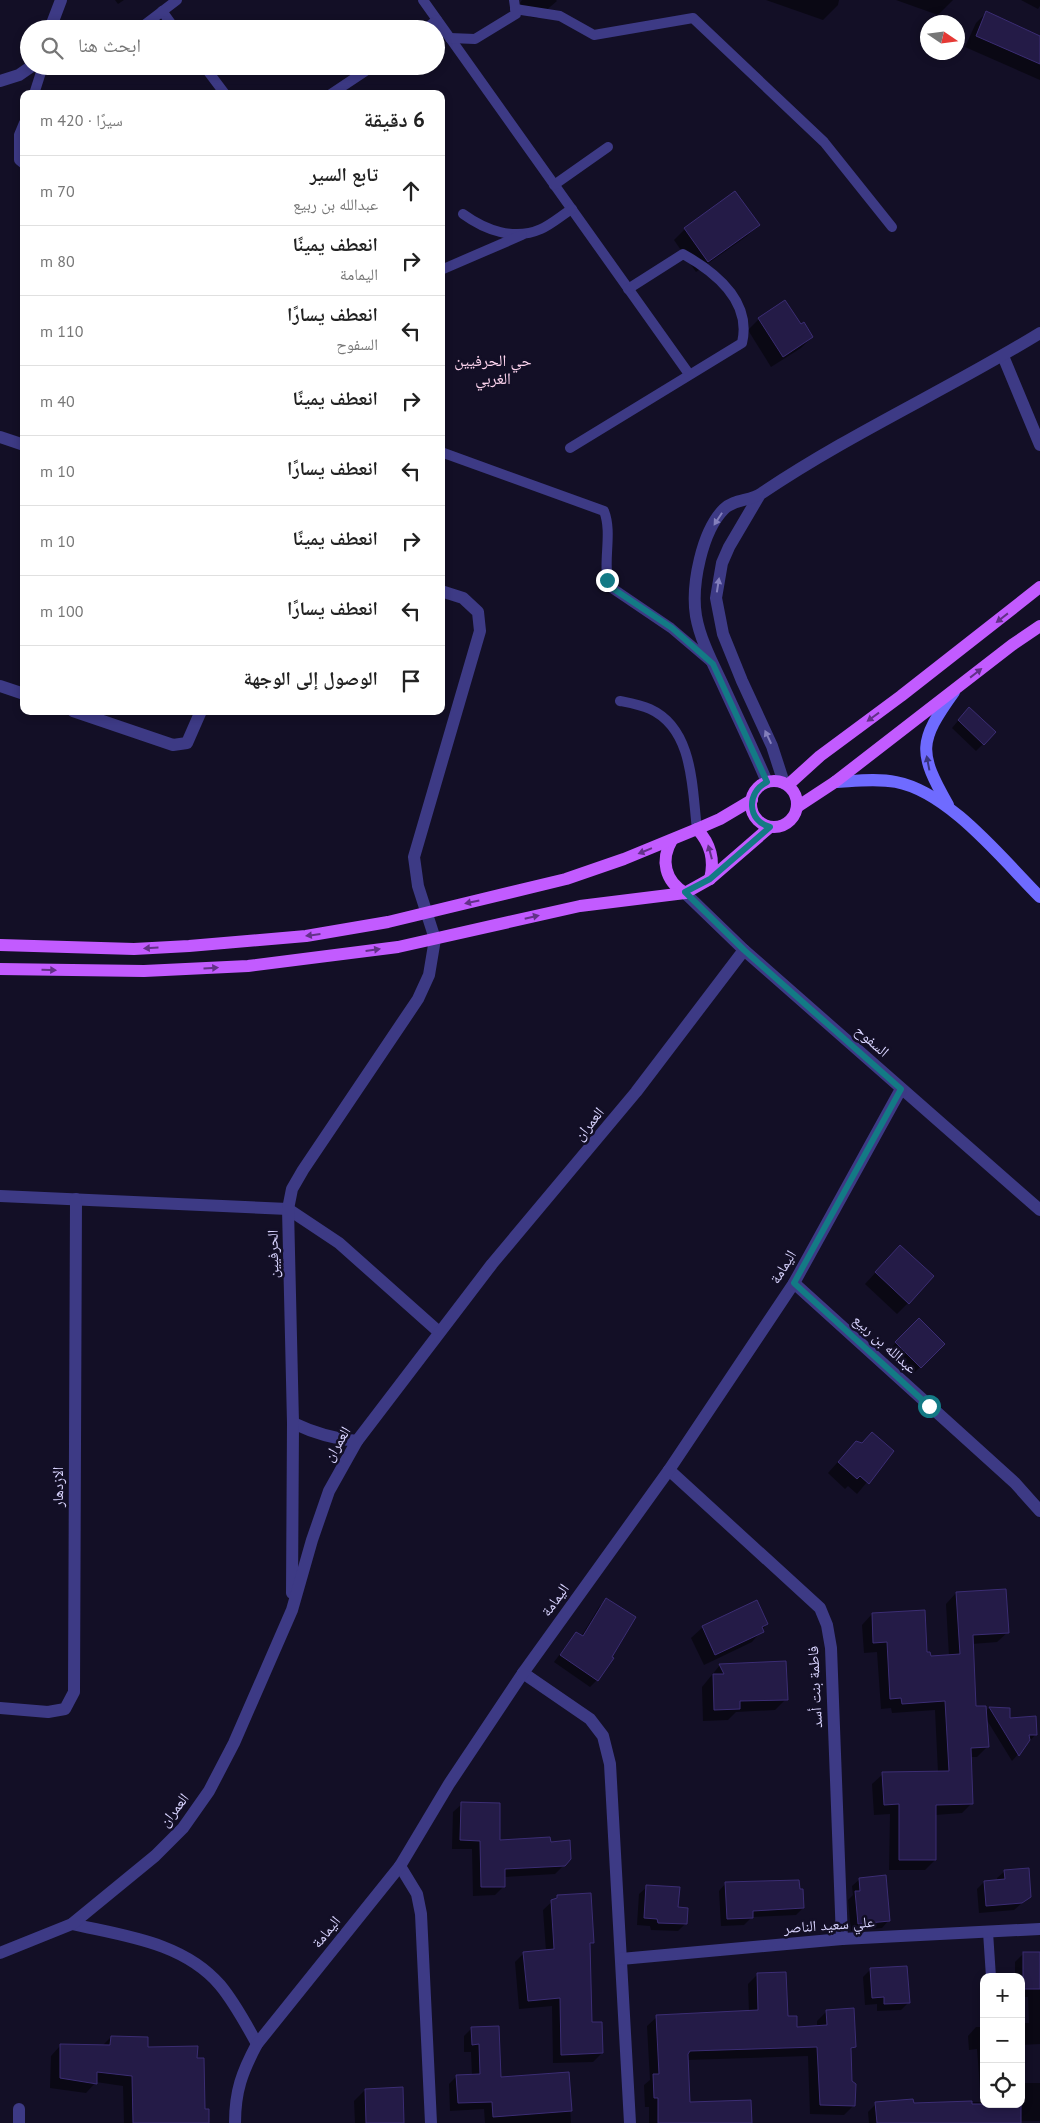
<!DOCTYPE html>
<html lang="ar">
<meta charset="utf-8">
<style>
:root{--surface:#fff;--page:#f6f6f6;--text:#222;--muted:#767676;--line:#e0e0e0}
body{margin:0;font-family:"PT Sans","Noto Naskh Arabic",sans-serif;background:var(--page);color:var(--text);direction:rtl}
.controls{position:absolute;right:15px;bottom:15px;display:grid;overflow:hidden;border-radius:10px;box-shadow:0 2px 8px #0003}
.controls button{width:45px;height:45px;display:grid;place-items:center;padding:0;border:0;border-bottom:1px solid var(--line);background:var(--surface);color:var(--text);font:25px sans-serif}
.compass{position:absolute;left:920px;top:15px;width:45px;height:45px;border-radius:50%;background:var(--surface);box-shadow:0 2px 8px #0003;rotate:103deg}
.stop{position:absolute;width:15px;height:15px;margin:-11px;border:4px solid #137a85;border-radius:50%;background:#fff}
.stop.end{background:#137a85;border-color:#fff;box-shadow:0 1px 5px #0008}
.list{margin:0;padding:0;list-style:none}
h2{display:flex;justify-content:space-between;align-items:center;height:65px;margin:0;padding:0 20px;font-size:21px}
h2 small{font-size:16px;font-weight:400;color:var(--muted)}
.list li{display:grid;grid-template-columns:32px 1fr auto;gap:15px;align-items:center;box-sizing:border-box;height:70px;padding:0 20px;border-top:1px solid var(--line)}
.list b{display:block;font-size:19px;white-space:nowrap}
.list p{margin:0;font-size:16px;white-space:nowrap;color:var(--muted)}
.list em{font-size:16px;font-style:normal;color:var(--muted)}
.icon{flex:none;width:28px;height:28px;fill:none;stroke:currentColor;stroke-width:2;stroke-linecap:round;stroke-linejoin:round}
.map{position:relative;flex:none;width:1040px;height:2123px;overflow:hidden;direction:ltr}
.search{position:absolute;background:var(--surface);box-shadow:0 2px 8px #0003;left:20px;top:20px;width:425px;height:55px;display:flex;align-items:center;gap:12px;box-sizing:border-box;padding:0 18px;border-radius:28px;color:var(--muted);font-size:19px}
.panel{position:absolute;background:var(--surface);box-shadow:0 2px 8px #0003;left:20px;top:90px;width:425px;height:625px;border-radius:10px;direction:rtl}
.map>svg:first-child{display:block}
.shadow{fill:#0007}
.building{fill:#241b47;stroke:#3b2d73}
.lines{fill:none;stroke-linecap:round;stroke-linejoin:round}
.lane{stroke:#3d3a85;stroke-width:10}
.street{stroke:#3d3a85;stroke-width:12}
.secondary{stroke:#6f6bff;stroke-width:12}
.primary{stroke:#c25bff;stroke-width:12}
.oneway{fill:#837fbc}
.oneway2{fill:#623188}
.oneway3{fill:#38347d}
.route{stroke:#137a85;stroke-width:6}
.labels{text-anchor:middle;stroke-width:5;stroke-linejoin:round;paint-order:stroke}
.street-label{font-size:15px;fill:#d9d4ff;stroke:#130f26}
.neighbourhood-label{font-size:16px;fill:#ffd6f0;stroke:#130f26}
</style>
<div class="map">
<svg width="1040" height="2123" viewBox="0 0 1040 2123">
<rect width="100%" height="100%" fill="#130f26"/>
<!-- shadow -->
<g class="shadow">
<path d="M115,0H124L118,4Z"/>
<path d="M522,0H556L557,1L537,18L530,17L520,3Z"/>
<path d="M766,0H839L838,5L823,20Z"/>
<path d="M896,0H953L938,15Z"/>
<path d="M1021,0H1040V6L1038,9Z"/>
<path d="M987,12L1040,37V80L965,47L976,23Z"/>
<path d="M758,225L747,236L696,272L674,240L685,229Z"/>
<path d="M759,319L800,326L812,337L801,348L771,367L748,330Z"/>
<path d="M969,708L983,744L976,751L952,728Z"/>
<path d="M889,1258L908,1303L897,1314L865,1284Z"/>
<path d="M919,1319L943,1344L913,1374L889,1350Z"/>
<path d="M892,1452L857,1494L848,1486L845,1489L828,1473L845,1454Z"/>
<path d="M956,1593L1008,1632L997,1642L972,1644L975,1708L985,1712L989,1708L1009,1709L1008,1720L1036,1734L1012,1761L985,1717L988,1746L977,1757H970L972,1803L962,1813L935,1815V1860L925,1870H889L890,1814L874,1815L872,1784L883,1774L938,1772L935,1710L892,1713L891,1708L881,1709L877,1652L864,1653L862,1625L872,1614L929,1657L949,1656L946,1604Z"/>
<path d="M606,1600L597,1680L590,1687L554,1662L576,1633L581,1637L599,1607Z"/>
<path d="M767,1624L752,1642L704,1665L691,1638L703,1627Z"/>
<path d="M720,1665L786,1699L775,1710L736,1712L728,1720L703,1721L702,1687Z"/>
<path d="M462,1804L498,1842L550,1843L564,1865L555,1874L504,1877V1886L495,1895L473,1896L472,1849H452L453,1812Z"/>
<path d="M1005,1871L1030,1896L1014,1910L979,1913L977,1889L984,1882L997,1881V1878Z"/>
<path d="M860,1879L889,1920L882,1928L851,1931L848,1900L853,1895L852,1886Z"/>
<path d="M726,1883L798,1890L803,1908L796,1915L752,1917L744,1925L721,1926L719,1891Z"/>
<path d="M647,1887L685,1924L678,1931L651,1930L650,1926L637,1925L639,1894Z"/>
<path d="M558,1896L593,1942L589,1946L591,2023L602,2053L593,2062L553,2063L552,2006L519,2009L515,1962L524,1953L546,1951L543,1910Z"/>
<path d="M1024,1953H1040V2044L1021,2045V2023H1029L1028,1997H1021V1977H1015V1962Z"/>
<path d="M871,1969L908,2003L901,2010L877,2011V2004L865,2005L863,1977Z"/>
<path d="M757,1975L796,2028L817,2027V2021L827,2011L854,2047L850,2052L854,2105L844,2115L810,2114L808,2056L687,2060L688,2103L751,2123H649V2107H645L644,2085L650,2080L647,2026L657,2017L749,2012L748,1984Z"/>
<path d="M976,2027H984V2104H1021V2083H1040V2121L869,2123L868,2112L876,2104L981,2102L977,2049L969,2050L968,2036Z"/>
<path d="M472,2028L499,2079L568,2073L571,2123H485L484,2109L450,2111L449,2084L457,2076L472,2075L471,2052H464V2036Z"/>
<path d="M111,2037L146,2048L196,2059L204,2110L208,2123H124L123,2086L96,2082L86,2093L50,2088L51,2056L60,2046H102Z"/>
<path d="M365,2090L402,2123H355L354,2101Z"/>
</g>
<!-- building -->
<g class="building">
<path d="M986,11L1040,36V64L976,36Z"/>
<path d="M735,191L760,225L708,262L684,228Z"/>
<path d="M785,300L801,324L804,322L813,337L783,357L758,318Z"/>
<path d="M969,707L996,732L984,745L958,720Z"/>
<path d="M900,1245L934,1276L909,1304L875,1272Z"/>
<path d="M919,1318L945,1344L921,1368L895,1342Z"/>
<path d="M872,1432L894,1451L869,1484L860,1476L857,1479L838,1462L856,1441L862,1443Z"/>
<path d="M1006,1589L1009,1633L973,1635L976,1706H986L989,1747L971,1748L973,1804L936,1805V1860H899V1804L884,1805L882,1772L949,1771L945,1701L902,1704L901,1698L890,1699L887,1642L873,1643L872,1613L925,1610L927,1652H930L931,1656L960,1654L956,1592Z"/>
<path d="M606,1598L636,1617L612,1657L614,1658L598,1681L560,1655L576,1632L583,1636Z"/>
<path d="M757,1600L768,1624L762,1627L764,1632L715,1655L702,1626Z"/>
<path d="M786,1661L788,1700L740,1701V1709L714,1710L713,1674H724L719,1664Z"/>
<path d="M989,1707L1010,1708V1718L1036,1716L1037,1735H1029L1030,1740L1019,1756Z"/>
<path d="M461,1802L500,1803V1840L550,1837L551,1842L570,1840L571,1859L565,1866L505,1869V1887H481L480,1841L460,1840Z"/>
<path d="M1029,1868L1031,1897L1022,1903L986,1906L984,1881L1005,1879L1004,1870Z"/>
<path d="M886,1875L890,1921L858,1924L855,1891H860L859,1878Z"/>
<path d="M799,1880L800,1889H803L804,1908L753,1911V1918L727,1919L725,1882Z"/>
<path d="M646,1885L680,1887L678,1907L688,1908L687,1924L658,1923L657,1919L644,1918Z"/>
<path d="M591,1893L594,1943H590L592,2022H602L603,2053L561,2055L560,1998L528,2001L523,1952L554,1949L551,1900L557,1898V1895Z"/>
<rect x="1023" y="1952" width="17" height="37"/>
<path d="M907,1966L910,2003L884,2004V1997L872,1998L870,1968Z"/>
<path d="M786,1972L788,2016H797V2027L827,2025L826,2010L854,2008L856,2047L851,2048L852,2081L856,2084L855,2106L820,2105L817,2047L690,2051L688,2054L690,2102L751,2100L752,2123H658V2098H654L653,2074H659L656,2015L758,2010L757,1973Z"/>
<path d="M499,2026L501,2077L569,2072L572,2111L493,2117L492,2102L458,2103L456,2075L480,2074L479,2044L472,2045L471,2027Z"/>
<path d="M111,2036L148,2037V2047L198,2046L197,2058H204L205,2109H209V2123H133L132,2076L97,2072V2084L60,2078V2044L110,2045Z"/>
<path d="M403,2087L404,2123H366L365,2089Z"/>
<path d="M913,2099L914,2103L972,2101V2104H1021V2123H877L875,2102Z"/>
</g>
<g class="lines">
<!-- lane -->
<g class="lane">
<path d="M423,0L689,374"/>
<path d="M515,9L560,16L594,35L693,18L824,142L892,227"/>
<path d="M162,11L175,29"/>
<path d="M139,29L177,0"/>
<path d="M425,29L437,20"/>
<path d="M450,38L475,39L516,14L514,0"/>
<path d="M204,66L225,94"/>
<path d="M34,94L43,66"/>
<path d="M331,94L373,66"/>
<path d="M24,123L19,135V160L24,164"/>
<path d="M554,185L608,147"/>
<path d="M463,214C485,230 514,241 541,229C552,224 562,215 572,209"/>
<path d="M441,270L522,235"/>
<path d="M570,448L742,343C752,301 715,272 683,254L628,289"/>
<path d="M441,452L604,511C613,534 602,562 609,586L671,628L711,662"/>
<path d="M620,701C630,703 641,705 650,709C694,729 692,789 697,829"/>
<path d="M988,1932L991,1977"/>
</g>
<!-- street -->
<g class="street">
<path d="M50,29L61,0"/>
<path d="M0,81L19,75L32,66"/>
<path d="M1003,356L1040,445"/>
<path d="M0,437L24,445"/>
<path d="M759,496L729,547L722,563L716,598L723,634L742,681L772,746L784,783"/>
<path d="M0,686L24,694"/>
<path d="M73,711L173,745L187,743L201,711"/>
<path d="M767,782C753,749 737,716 722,683C712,662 700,639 696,616C691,585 702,531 724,509C734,499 751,501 762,493C851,433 949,389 1040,333"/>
<path d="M685,893L744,950L1040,1210"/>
<path d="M0,1196L288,1209L339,1243L439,1332"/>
<path d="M794,1283L1015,1483L1040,1511"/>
<path d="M293,1423C314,1433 333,1439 357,1441"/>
<path d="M669,1470L820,1608L827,1625L831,1648L842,1939"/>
<path d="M292,1593L293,1423L288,1209L292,1189L303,1170L418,999L429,975L435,939L418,886L414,857L480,631L478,612L463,598L441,591"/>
<path d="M523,1673L590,1719L603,1736L610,1764L630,2123"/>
<path d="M0,1708L48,1712L65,1709L74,1692L76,1199"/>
<path d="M400,1866L417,1894L421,1914L431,2123"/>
<path d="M72,1924C124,1936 183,1942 220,1985C235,2003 246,2024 257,2044"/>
<path d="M0,1953L72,1924L155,1856L183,1828L209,1791L234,1743L292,1610L312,1540L329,1491L357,1441L492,1264L636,1092L744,950"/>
<path d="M621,1959L842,1939L1040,1929"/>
<path d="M19,2123V2109"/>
<path d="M235,2123C235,2091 242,2072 257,2044L400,1866L449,1784L523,1673L669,1470L794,1283L901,1089"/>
</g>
<!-- secondary -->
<g class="secondary">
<path d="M835,782C855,781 877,778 896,782C949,792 1002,859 1040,897"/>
<path d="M948,805C918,752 918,742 954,692"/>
</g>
<!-- primary -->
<g class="primary">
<circle cx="774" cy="804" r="23"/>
<path d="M788,785L820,756L901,696L1040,587"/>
<path d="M797,807L835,782L1012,645L1040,626"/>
<path d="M697,829C711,844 715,860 710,879"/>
<path d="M672,840C660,860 665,881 685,893"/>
<path d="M0,945L134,949L189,946L306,936L388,922L566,879L624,859L697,829L720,819L752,800"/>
<path d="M0,969L144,971L248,966L398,947L580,906L685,893L710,879L770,827"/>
</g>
</g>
<!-- one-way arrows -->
<defs><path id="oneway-solid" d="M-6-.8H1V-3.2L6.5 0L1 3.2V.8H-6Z" transform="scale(1.25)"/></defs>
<g class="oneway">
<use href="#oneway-solid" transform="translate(718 519) rotate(123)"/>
<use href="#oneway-solid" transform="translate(718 585) rotate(-81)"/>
<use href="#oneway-solid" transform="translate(768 737) rotate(-115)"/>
</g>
<g class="oneway2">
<use href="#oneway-solid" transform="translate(1002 618) rotate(142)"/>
<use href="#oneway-solid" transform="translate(976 673) rotate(-38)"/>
<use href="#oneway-solid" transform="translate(873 717) rotate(144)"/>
<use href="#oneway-solid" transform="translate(645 851) rotate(158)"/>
<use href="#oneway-solid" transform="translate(710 852) rotate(-105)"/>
<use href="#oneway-solid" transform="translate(472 902) rotate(168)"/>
<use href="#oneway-solid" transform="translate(532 917) rotate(-13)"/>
<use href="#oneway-solid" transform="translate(313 935) rotate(173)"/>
<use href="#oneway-solid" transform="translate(151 948) rotate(177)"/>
<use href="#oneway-solid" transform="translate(373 950) rotate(-8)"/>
<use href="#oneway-solid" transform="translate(211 968) rotate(-3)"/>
<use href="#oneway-solid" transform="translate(49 970) rotate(2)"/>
</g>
<use class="oneway3" href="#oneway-solid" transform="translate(928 763) rotate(-101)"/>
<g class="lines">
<!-- route -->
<path class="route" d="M607,580L609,586L672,628L713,664L767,782C746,792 747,821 770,827L710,879L685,892L744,950L901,1089L794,1283L929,1406"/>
</g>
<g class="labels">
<!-- street labels -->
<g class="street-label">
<text transform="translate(872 1041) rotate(41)" y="5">السفوح</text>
<text transform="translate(589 1124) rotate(-51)" y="5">العمران</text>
<text transform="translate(273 1254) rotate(-91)" y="5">الحرفيين</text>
<text transform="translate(783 1267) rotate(-59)" y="5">اليمامة</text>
<text transform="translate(885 1344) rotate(42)" y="5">عبدالله بن ربيع</text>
<text transform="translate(337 1444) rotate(-59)" y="5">العمران</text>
<text transform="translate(58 1487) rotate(-90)" y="5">الازدهار</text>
<text transform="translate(555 1600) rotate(-54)" y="5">اليمامة</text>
<text transform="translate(815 1687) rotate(-93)" y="5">فاطمة بنت أسد</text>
<text transform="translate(174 1810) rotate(-52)" y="5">العمران</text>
<text transform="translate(829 1925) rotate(-4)" y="5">علي سعيد الناصر</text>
<text transform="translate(326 1932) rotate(-51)" y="5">اليمامة</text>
</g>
<!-- neighbourhood labels -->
<g class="neighbourhood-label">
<text x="493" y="366">حي الحرفيين<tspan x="493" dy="18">الغربي</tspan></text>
</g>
</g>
</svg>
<div class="controls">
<button>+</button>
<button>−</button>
<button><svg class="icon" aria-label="locate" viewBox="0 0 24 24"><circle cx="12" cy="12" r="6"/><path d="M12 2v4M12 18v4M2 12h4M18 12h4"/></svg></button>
</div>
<svg class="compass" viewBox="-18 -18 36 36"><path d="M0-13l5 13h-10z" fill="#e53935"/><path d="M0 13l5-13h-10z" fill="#767676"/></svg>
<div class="stop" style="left:929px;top:1406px"></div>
<div class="stop end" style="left:607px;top:580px"></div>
<div class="search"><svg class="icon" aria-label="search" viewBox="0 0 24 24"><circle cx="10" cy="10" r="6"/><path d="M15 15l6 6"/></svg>ابحث هنا</div>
<section class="panel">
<h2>6 دقيقة<small>سيرًا · 420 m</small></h2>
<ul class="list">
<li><svg class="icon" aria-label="ahead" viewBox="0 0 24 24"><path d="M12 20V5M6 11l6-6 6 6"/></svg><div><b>تابع السير</b><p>عبدالله بن ربيع</p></div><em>70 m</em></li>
<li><svg class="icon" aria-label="right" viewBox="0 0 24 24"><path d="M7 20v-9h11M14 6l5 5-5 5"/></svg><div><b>انعطف يمينًا</b><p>اليمامة</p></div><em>80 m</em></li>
<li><svg class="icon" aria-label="left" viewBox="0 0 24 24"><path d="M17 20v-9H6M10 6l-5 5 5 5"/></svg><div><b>انعطف يسارًا</b><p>السفوح</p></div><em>110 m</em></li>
<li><svg class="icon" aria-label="right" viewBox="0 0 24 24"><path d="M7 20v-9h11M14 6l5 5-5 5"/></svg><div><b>انعطف يمينًا</b></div><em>40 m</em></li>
<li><svg class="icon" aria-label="left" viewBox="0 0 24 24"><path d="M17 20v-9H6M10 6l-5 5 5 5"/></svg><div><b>انعطف يسارًا</b></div><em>10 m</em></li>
<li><svg class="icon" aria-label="right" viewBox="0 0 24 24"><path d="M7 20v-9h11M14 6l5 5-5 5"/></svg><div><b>انعطف يمينًا</b></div><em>10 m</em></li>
<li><svg class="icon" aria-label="left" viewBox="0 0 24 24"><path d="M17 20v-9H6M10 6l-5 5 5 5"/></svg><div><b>انعطف يسارًا</b></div><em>100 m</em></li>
<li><svg class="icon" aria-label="arrive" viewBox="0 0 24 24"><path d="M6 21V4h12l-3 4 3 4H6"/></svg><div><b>الوصول إلى الوجهة</b></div></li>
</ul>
</section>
</div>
